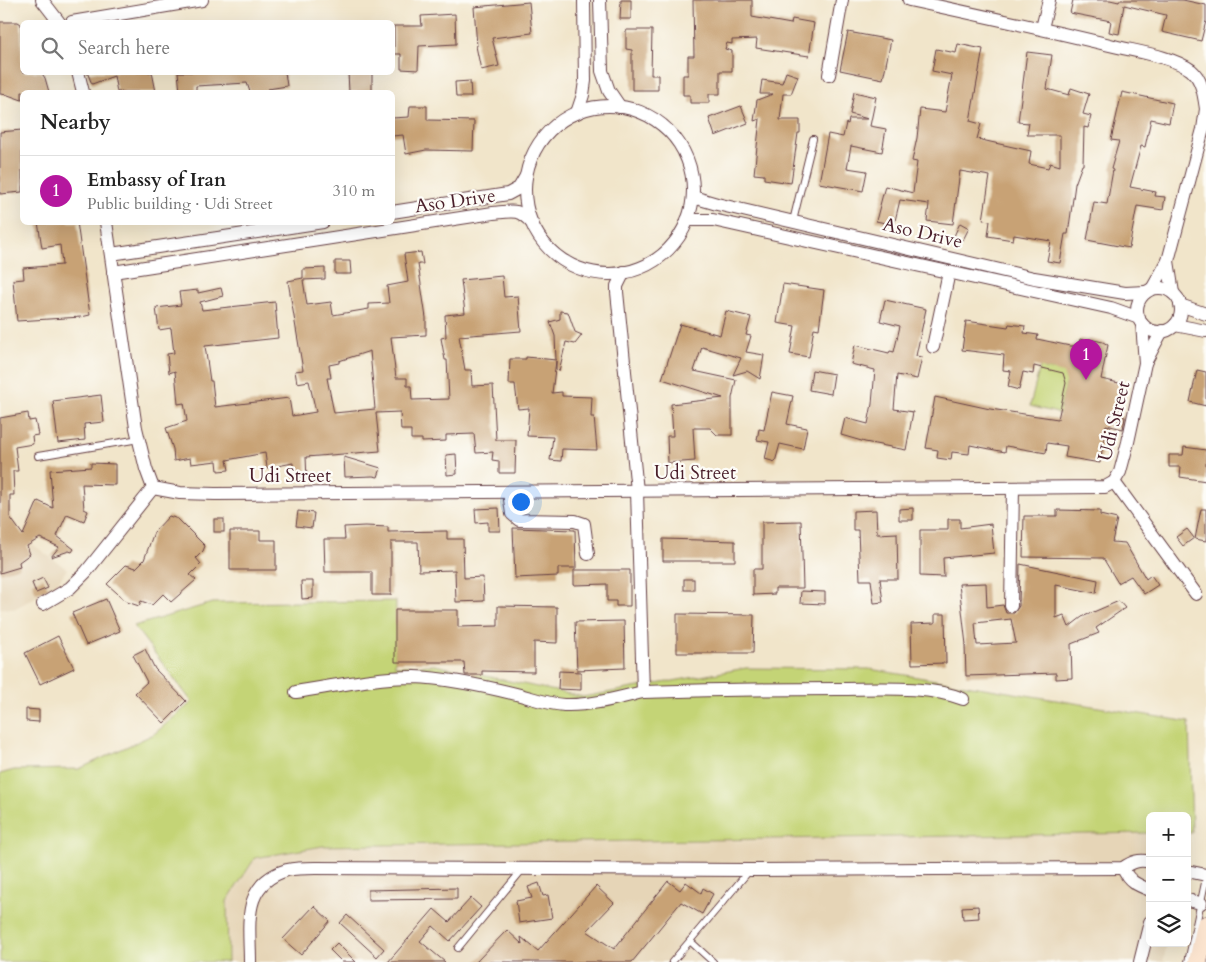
<!DOCTYPE html>
<meta charset="utf-8">
<style>
:root{--surface:#fff;--page:#f2f2f2;--text:#222;--muted:#767676;--line:#e0e0e0;--accent:#b5179e}
body{margin:0;font-family:Cardo,serif;background:var(--page);color:var(--text)}
.controls{position:absolute;right:15px;bottom:15px;display:grid;overflow:hidden;border-radius:8px;box-shadow:0 5px 20px #0002}
.controls button{width:45px;height:45px;display:grid;place-items:center;padding:0;border:0;border-bottom:1px solid var(--line);background:var(--surface);color:var(--text);font:25px sans-serif}
.you{position:absolute;left:520px;top:501px;width:18px;height:18px;margin:-12px;border:4px solid #fff;border-radius:50%;background:#1a73e8;box-shadow:0 0 0 8px #1a73e833}
.badge{display:grid;place-items:center;width:32px;height:32px;border-radius:50%;background:var(--accent);color:#fff;font-size:16px;font-weight:700}
.pin{position:absolute;translate:-50% -41px;filter:drop-shadow(0 1px 2px #0008)}
.pin::after{content:'';position:absolute;top:26px;width:18px;height:15px;background:inherit;clip-path:polygon(0 0,100% 0,50% 100%)}
.list{margin:0;padding:0;list-style:none}
h2{display:flex;justify-content:space-between;align-items:center;height:65px;margin:0;padding:0 20px;font-size:21px}
h2 small{font-size:16px;font-weight:400;color:var(--muted)}
.list li{display:grid;grid-template-columns:32px 1fr auto;gap:15px;align-items:center;box-sizing:border-box;height:70px;padding:0 20px;border-top:1px solid var(--line)}
.list b{display:block;font-size:19px;white-space:nowrap}
.list p{margin:0;font-size:16px;white-space:nowrap;color:var(--muted)}
.list em{font-size:16px;font-style:normal;color:var(--muted)}
.icon{flex:none;width:28px;height:28px;fill:none;stroke:currentColor;stroke-width:2;stroke-linecap:round;stroke-linejoin:round}
.map{position:relative;flex:none;width:1206px;height:962px;overflow:hidden}
.search{position:absolute;background:var(--surface);box-shadow:0 5px 20px #0002;left:20px;top:20px;width:375px;height:55px;display:flex;align-items:center;gap:12px;box-sizing:border-box;padding:0 18px;border-radius:8px;color:var(--muted);font-size:19px}
.panel{position:absolute;background:var(--surface);box-shadow:0 5px 20px #0002;left:20px;top:90px;width:375px;height:135px;border-radius:8px}
.map>svg:first-child{display:block}
.built{fill:#e6d5b7}
.green{fill:#c4d476;stroke:#877a50}
.building{fill:#c8a274;fill-rule:evenodd}
.lines{fill:none;stroke-linecap:round;stroke-linejoin:round}
.service-casing{stroke:#633d43;stroke-width:8}
.minor-casing{stroke:#633d43;stroke-width:14}
.secondary-casing{stroke:#633d43;stroke-width:19}
.service{stroke:#fff;stroke-width:6}
.minor{stroke:#fff;stroke-width:12}
.secondary{stroke:#fce5d0;stroke-width:18}
.labels{text-anchor:middle;stroke-width:4.5;stroke-linejoin:round;paint-order:stroke}
.street-label{font-size:19px;fill:#4a1f2b;stroke:#fdfcf7}
</style>
<div class="map">
<svg width="1206" height="962" viewBox="0 0 1206 962">
<rect width="100%" height="100%" fill="#fdfcf7"/>
<filter id="ink" filterUnits="userSpaceOnUse"><feTurbulence type="fractalNoise" baseFrequency=".02" numOctaves="2"/><feDisplacementMap in="SourceGraphic" scale="10" xChannelSelector="R" yChannelSelector="G"/><feConvolveMatrix kernelMatrix="1 2 1 2 8 2 1 2 1" color-interpolation-filters="sRGB"/></filter>
<filter id="wash" filterUnits="userSpaceOnUse"><feTurbulence type="fractalNoise" baseFrequency=".0096" numOctaves="4" result="noise"/><feDisplacementMap in="SourceGraphic" scale="20" xChannelSelector="R" yChannelSelector="G"/><feGaussianBlur stdDeviation="1.12" result="paint"/><feColorMatrix in="noise" values="0 0 0 0 0 0 0 0 0 0 0 0 0 0 0 0 0 1.4 0 .05"/><feComposite in="paint" operator="in"/></filter>
<g filter="url(#wash)">
<rect width="100%" height="100%" fill="#f1e5ca"/>
<!-- built -->
<g class="built">
<path d="M0,521L67,569L55,586L14,609L0,608Z"/>
<path d="M1150,833V943H1167L1163,962H228L227,901L255,858L323,846Z"/>
</g>
<!-- green -->
<g class="green">
<path d="M1046,342L1044,369C1064,373 1084,366 1103,371L1102,382L1066,384L1060,409L1072,412L1080,419L1030,406Z"/>
<path d="M396,601L395,666L435,665L583,697L746,668L869,669L1189,722L1192,833H1187V816H1150V833L323,846L255,858L227,901L228,962H0V774L14,770L79,769L154,734L192,702L134,626L212,603Z"/>
</g>
<g id="blocks">
<!-- building -->
<g class="building">
<path d="M621,0H631V19H620Z"/>
<path d="M693,0H752V17L791,24L792,19L814,23L809,56L756,48L757,39L732,40V44L727,43L725,49L732,51V71H720V94H709V103H690V95H683V75H688V56H694Z"/>
<path d="M1073,0H1110L1119,2V0H1183L1206,5V21L1201,41L1162,32L1166,15L1124,5L1119,34L1109,32L1111,21L1070,13Z"/>
<path d="M529,2L532,33L492,38L499,66L481,70L476,46H477L474,7Z"/>
<path d="M455,14L456,44L419,46L418,70L401,69V54H394V26H422L421,16Z"/>
<path d="M0,22H18L21,24L22,72H41L45,78L49,92H22V100L8,95L0,94Z"/>
<path d="M626,30H652L651,75H658V90H632V50L626,49Z"/>
<path d="M848,32L891,40L883,79L840,70Z"/>
<path d="M958,44L983,49L970,121L981,124L977,139L1031,151L1029,164L1048,168L1050,163L1060,166V135H1027L1029,123L1018,122L1027,52L1052,55L1047,89L1069,95L1071,88L1089,94L1083,114L1091,116L1088,128L1084,127L1083,165H1082L1075,184L1068,234H1065L1060,263L1047,261L1051,241L1014,235L1013,240L988,236L990,221L983,220L990,176L960,171L953,224L927,221L929,204L900,200L894,225L876,221L885,186L913,193L917,162L912,161L917,138L920,109L945,112L952,75L932,71L936,49L956,53Z"/>
<path d="M87,72H152L156,92H117L114,76L92,84Z"/>
<path d="M178,72H285L287,86L268,89L269,91L263,92H250L247,83L196,86V92H180Z"/>
<path d="M348,72H372V92H349Z"/>
<path d="M786,72L798,76L791,94H783L780,120H800V133H798L791,183L764,179V175L754,174L760,119L754,121L757,100L773,94H760L762,80L782,83Z"/>
<path d="M470,81L471,97H456L455,82Z"/>
<path d="M854,92L876,97L870,126L886,129L882,152L851,146L847,168L867,171L863,191L819,183L828,134L843,137L846,123L848,124L849,119H868L850,114Z"/>
<path d="M1122,92L1173,103L1169,123L1151,119L1145,147L1141,146L1130,187L1156,192L1155,196L1165,197L1163,210L1137,206L1129,248L1087,240L1094,202L1107,204L1113,170L1111,169L1119,141L1111,140Z"/>
<path d="M410,106H427V120L474,121L473,151L426,150L406,154L403,135L392,136V118L409,117Z"/>
<path d="M741,106L748,123L715,136L709,118Z"/>
<path d="M22,130V192L0,194V132Z"/>
<path d="M38,222H77L90,315L81,317L17,321L13,280L24,279L23,268L62,265L60,245L42,248Z"/>
<path d="M960,223L969,228L963,240L954,236Z"/>
<path d="M421,252L423,264H418L426,318V335L391,337L396,378H407V386H411L412,400L449,399L447,360H445L441,338L446,337L445,315L465,313L461,280L502,276L504,297L518,296L521,331L459,336L465,370H471L472,386L493,385L496,440H516L515,473H499V461L492,460L493,452L476,453L474,434L446,435V441L422,442V439H411V430H401L400,412L376,413L380,451L306,457L307,480H293V463L267,468L265,453L227,460L229,470L218,471L217,461L191,464L190,458L174,461L173,449L166,428L187,421L184,403L178,404L175,371L169,373L167,354L174,353L171,328L159,330L156,308L181,305L179,292L198,290V293L221,288L223,296L200,302L202,310L275,302L278,338L205,346L210,381H212L215,407L289,398L292,416L316,412L309,381L297,383L295,371L303,370L288,281L303,278V269L325,268V279L303,280L307,305L331,302L333,315L369,309V304L389,303L387,286L408,282L404,254ZM370,351L375,409L334,413L327,378H331L329,365L339,363V361Z"/>
<path d="M335,261H350L351,274H335Z"/>
<path d="M783,284L824,290L819,329L814,328L809,357L790,354L795,326L777,323Z"/>
<path d="M885,300L926,309L916,356L922,357L917,379L897,375L894,409L913,412L906,450L865,442L841,435L845,418L868,424L872,404L875,370L851,364L855,345L889,353L890,351L894,352L900,326L880,321Z"/>
<path d="M560,311L568,312L575,332L582,335L575,344L566,342L559,371L556,370V361L552,393L562,392V396L592,397L591,417H594L597,450L562,449L561,461L550,460L553,437L527,436L529,408L518,409L515,384H509L510,359H526V357L556,360L555,336L550,322L560,319Z"/>
<path d="M726,311L751,317L746,335L751,336L746,352L764,355L760,379L747,371L733,375L741,358L702,347L694,371L736,380L732,398V435H717L710,428H693L695,461L668,463L667,436H673L671,404L723,398L662,379L680,324L720,335Z"/>
<path d="M966,321L1008,327L1009,324L1025,326L1024,333L1038,335L1037,339L1070,346H1078L1080,339L1086,341L1089,339L1103,342L1108,345L1101,379L1119,383L1124,386L1118,415L1125,417L1123,429L1106,425L1100,463L1065,457L1067,446L1047,443L1046,453L1006,446L1005,452L970,445L969,454L952,452L951,460L937,458L938,450L926,448L935,397L990,409L1058,419L1066,383L1063,373L1034,366L1033,374L1023,372L1019,390L1008,387L1011,371L1003,370L1004,355L962,350Z"/>
<path d="M812,370L834,374L831,394L809,390Z"/>
<path d="M1197,370L1206,372V406L1190,402Z"/>
<path d="M772,392L793,396L787,424L807,428L803,449L780,444L775,462L765,459L769,442L757,440L759,429L764,430Z"/>
<path d="M101,395L104,422L84,424L85,440L58,443L53,401Z"/>
<path d="M28,413L29,421L35,420L38,435L32,436L33,444L15,447L18,471H13L14,495H10V517L23,535L38,501L53,508L50,470L91,467V463L115,464V485L82,484L84,509L88,511L84,521L67,514L57,536L74,549L72,552L69,551L51,557L59,547L40,538L27,546L30,554L19,562L20,567L0,573V418Z"/>
<path d="M1184,447L1206,450V481L1180,477L1181,467H1169V455H1183Z"/>
<path d="M456,454L457,474L447,475L446,455Z"/>
<path d="M344,457L381,468L378,477L373,476L345,477Z"/>
<path d="M499,508L500,531H488V522L476,523L475,509Z"/>
<path d="M913,508V520H899V509Z"/>
<path d="M1201,509H1206V541L1195,539Z"/>
<path d="M876,510L877,534L897,533L898,579H880L883,602L874,603L871,580H860L858,530H853V511Z"/>
<path d="M1057,510L1100,511V515L1117,519L1112,542L1125,543L1146,579L1151,575L1158,585L1144,594L1131,576L1118,583L1103,558L1023,557L1024,516H1057Z"/>
<path d="M298,511L314,513L312,528L296,526Z"/>
<path d="M169,516L178,519L205,546L203,551L196,558L201,564L190,575L196,580L171,602L163,594L152,605L141,601L139,606L127,602L107,584L126,565L136,568L144,560L154,532Z"/>
<rect x="214" y="519" width="10" height="13"/>
<path d="M948,519H960V528L991,524L994,553L943,558L944,577L920,576V530H948Z"/>
<path d="M801,521L803,588H775V594L753,595V569H762V522Z"/>
<path d="M365,526L388,527V532L447,531V539H463L464,578L483,577L484,601L456,602L455,570L419,571L418,542H391V595H372V572H325L324,539H345L344,527Z"/>
<path d="M513,528L575,530L576,568H558V576L515,578Z"/>
<path d="M1187,529L1194,538L1183,546L1176,537Z"/>
<path d="M230,531H260V540H276V570H230Z"/>
<path d="M663,539L735,541V561H663Z"/>
<path d="M1020,564L1098,580L1096,593L1056,585V618L1064,615L1069,627L1082,617L1119,601L1125,608L1096,628L1099,633L1071,644L1072,678L1056,679V673L966,676L965,645H966L959,584L986,583L987,607L1003,605L1006,613H1014L1019,606ZM1011,619L1016,643L977,645L975,623Z"/>
<path d="M574,570H630V606H616V601H607V584L574,585Z"/>
<path d="M43,578L48,588L36,593L32,583Z"/>
<rect x="684" y="579" width="10" height="11"/>
<path d="M301,581H313V598L302,599Z"/>
<path d="M801,591L825,592V604L800,603Z"/>
<path d="M106,599L120,631L86,645L72,613Z"/>
<path d="M498,606L557,607V643L534,642V672L482,671V675H465L464,662H395V610H458V627L498,626Z"/>
<path d="M677,614L754,615L753,653H677Z"/>
<path d="M935,614H945L946,663L912,664L911,624L935,623Z"/>
<path d="M624,621L625,668L577,670L575,622Z"/>
<path d="M58,636L74,668L40,684L25,653Z"/>
<path d="M145,649L155,669L186,701L164,723L135,693L147,682L133,655Z"/>
<path d="M559,671L581,672V690L558,689Z"/>
<path d="M26,709L39,710V722L26,721Z"/>
<path d="M668,881L680,890L686,882L701,893L703,888L713,894L702,914L681,902L632,962H476L507,930L522,944L521,937L538,951L596,886L614,903L587,931L614,949Z"/>
<path d="M539,883L543,896L548,895L552,918L519,923L516,901L532,898L528,887Z"/>
<path d="M457,888V899L368,900V890Z"/>
<path d="M471,898L481,907L450,941L433,926L420,941L445,962H388L434,909L449,922Z"/>
<path d="M314,906L330,921L301,955L283,939Z"/>
<path d="M978,906L979,918L963,919L962,907Z"/>
<path d="M347,915L384,949L377,957L340,923Z"/>
<path d="M337,943L356,962H342L330,950Z"/>
</g>
</g>
</g>
<g filter="url(#ink)">
<use href="#blocks" fill-opacity="0" stroke="#633d43" stroke-width="1"/>
<g class="lines">
<defs>
<g id="service">
<path d="M793,221L813,139"/>
<path d="M38,456L139,439"/>
<path d="M690,941L713,962"/>
<path d="M458,948L522,870"/>
<path d="M672,962L749,871"/>
<path d="M1188,962L1206,878"/>
</g>
<g id="minor">
<path d="M42,0L59,22"/>
<path d="M600,0L602,71L609,91L620,107"/>
<path d="M909,0C979,15 1049,30 1118,47C1139,52 1173,57 1191,70C1202,79 1204,95 1206,109"/>
<path d="M72,22L202,0"/>
<path d="M1042,28L1049,0"/>
<path d="M78,72L83,92"/>
<path d="M829,75L842,0"/>
<circle cx="609" cy="190" r="84"/>
<path d="M577,113L583,95L585,81L584,0"/>
<path d="M693,197L717,204L1034,278L1125,293L1146,292"/>
<path d="M392,212L508,194L519,188L526,176"/>
<path d="M687,220H713L1111,308L1139,318"/>
<path d="M111,254L323,222"/>
<path d="M1168,261L1173,293"/>
<path d="M113,272L493,213C513,211 518,208 532,223"/>
<path d="M624,272L617,286V292L637,491L643,692C708,690 773,689 838,689C877,689 927,685 963,699"/>
<circle cx="1159" cy="310" r="22"/>
<path d="M1152,289L1168,261L1203,129L1206,109"/>
<path d="M1180,305L1206,314"/>
<path d="M1142,324L1145,363"/>
<path d="M1175,325L1206,331"/>
<path d="M933,347L949,272"/>
<path d="M1114,482L1196,594"/>
<path d="M153,488L180,493L215,494L1105,487L1114,482L1120,472L1128,442L1145,363L1162,331"/>
<path d="M509,492L512,514L519,520L575,521L584,524L588,554"/>
<path d="M43,604L70,588L86,572L153,488L146,469L136,428L106,222"/>
<path d="M1011,606L1013,488"/>
<path d="M296,692C335,686 375,677 414,677C446,678 488,687 520,695C535,699 549,704 564,705C591,706 618,698 643,692"/>
<path d="M1123,868C1128,881 1137,885 1150,890"/>
<path d="M1187,871L1206,875"/>
<path d="M1187,900L1201,903"/>
<path d="M250,962C250,924 241,884 287,870C296,868 306,868 315,868L749,870L1123,868C1132,862 1139,859 1150,862"/>
<path d="M1140,962L1150,922"/>
</g>
<path id="secondary" d="M1198,962L1206,925"/>
</defs>
<!-- service casing -->
<use href="#service" class="service-casing"/>
<!-- minor casing -->
<use href="#minor" class="minor-casing"/>
<!-- secondary casing -->
<use href="#secondary" class="secondary-casing"/>
<!-- service -->
<use href="#service" class="service"/>
<!-- minor -->
<use href="#minor" class="minor"/>
<!-- secondary -->
<use href="#secondary" class="secondary"/>
</g>
</g>
<g class="labels">
<!-- street labels -->
<g class="street-label">
<text transform="translate(455 200) rotate(-8)" y="7">Aso Drive</text>
<text transform="translate(923 232) rotate(13)" y="7">Aso Drive</text>
<text transform="translate(1113 421) rotate(-76)" y="7">Udi Street</text>
<text x="695" y="479">Udi Street</text>
<text x="290" y="482">Udi Street</text>
</g>
</g>
</svg>
<div class="controls">
<button>+</button>
<button>−</button>
<button><svg class="icon" aria-label="layers" viewBox="0 0 24 24"><path d="M12 4l9 5-9 5-9-5zM3 14l9 5 9-5"/></svg></button>
</div>
<div class="you"></div>
<div class="pin badge" style="left:1086px;top:380px">1</div>
<div class="search"><svg class="icon" aria-label="search" viewBox="0 0 24 24"><circle cx="10" cy="10" r="6"/><path d="M15 15l6 6"/></svg>Search here</div>
<section class="panel">
<h2>Nearby<small></small></h2>
<ul class="list">
<li><span class="badge">1</span><div><b>Embassy of Iran</b><p>Public building · Udi Street</p></div><em>310 m</em></li>
</ul>
</section>
</div>
